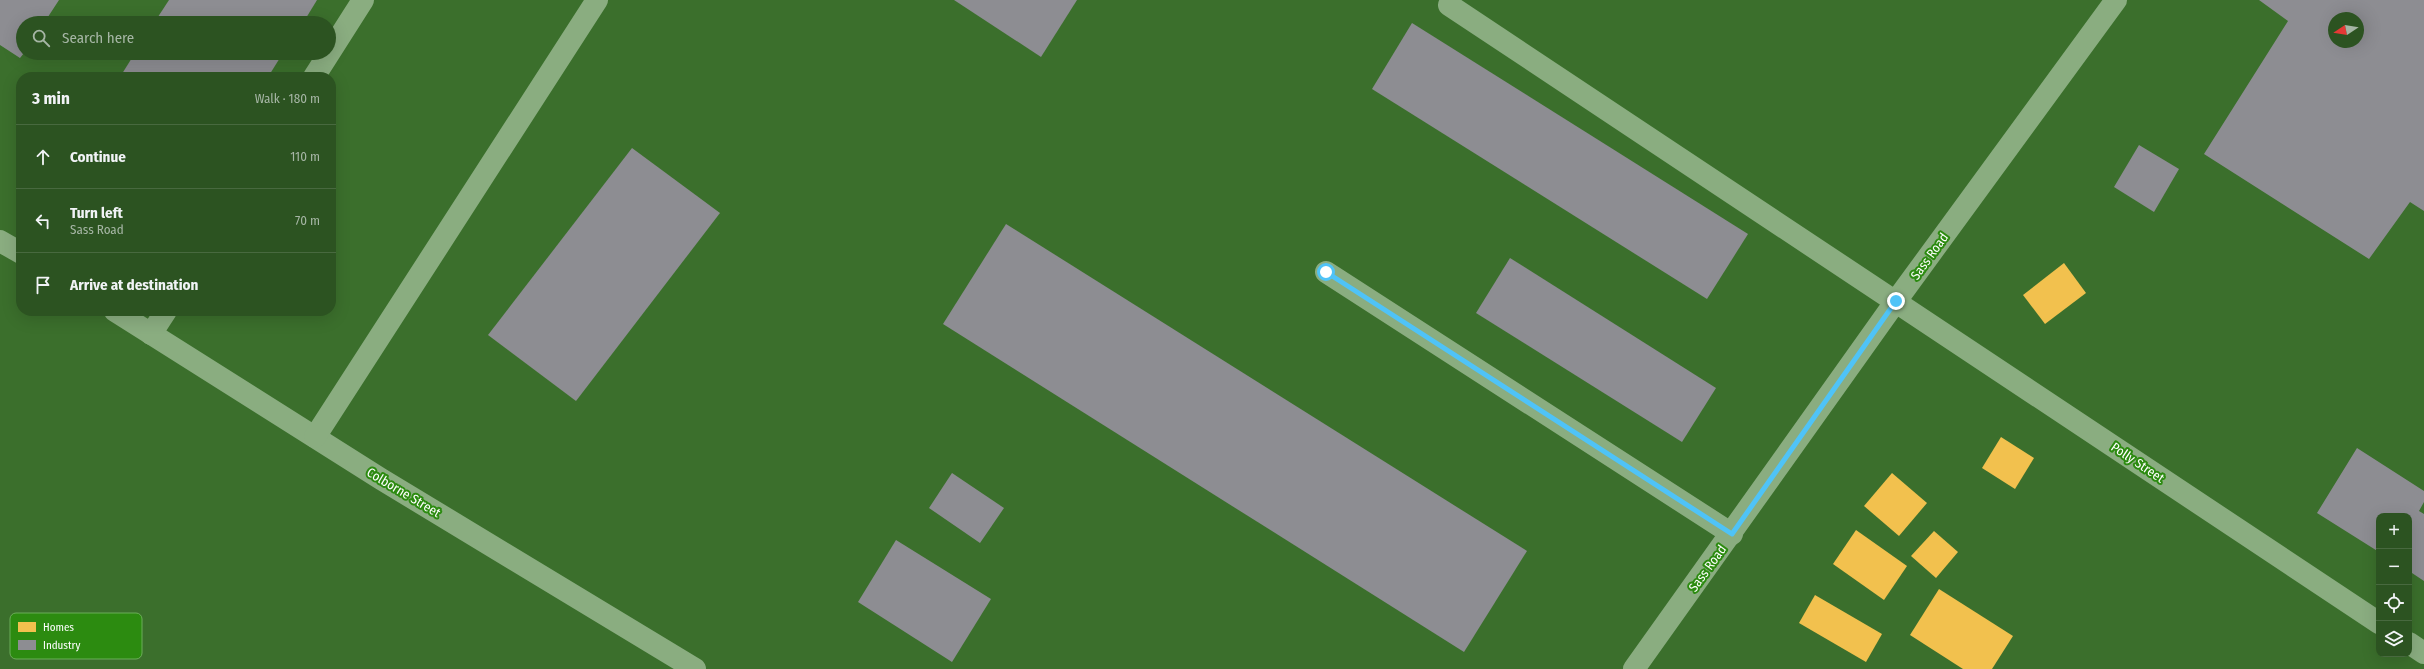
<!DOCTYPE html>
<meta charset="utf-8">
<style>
:root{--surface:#2c5321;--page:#385d2e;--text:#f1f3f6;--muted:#a6b6a5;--line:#48693f}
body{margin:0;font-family:"Fira Sans Condensed",sans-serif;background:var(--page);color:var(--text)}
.controls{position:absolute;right:12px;bottom:12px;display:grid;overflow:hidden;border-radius:8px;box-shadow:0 4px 16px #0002}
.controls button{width:36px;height:36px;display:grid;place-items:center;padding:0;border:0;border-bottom:1px solid var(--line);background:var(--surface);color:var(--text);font:20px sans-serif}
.compass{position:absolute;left:2328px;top:12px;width:36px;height:36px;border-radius:50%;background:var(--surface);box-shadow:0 4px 16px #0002;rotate:258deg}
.stop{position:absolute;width:12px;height:12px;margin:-9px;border:3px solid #4fc3f7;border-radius:50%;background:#fff}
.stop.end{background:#4fc3f7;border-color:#fff;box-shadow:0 1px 4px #0008}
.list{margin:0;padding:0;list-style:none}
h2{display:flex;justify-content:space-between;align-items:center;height:52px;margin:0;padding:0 16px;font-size:17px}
h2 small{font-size:13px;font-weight:400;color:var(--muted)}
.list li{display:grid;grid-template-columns:26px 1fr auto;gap:12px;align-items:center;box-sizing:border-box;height:64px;padding:0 16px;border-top:1px solid var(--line)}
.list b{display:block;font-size:15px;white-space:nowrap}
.list p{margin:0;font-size:13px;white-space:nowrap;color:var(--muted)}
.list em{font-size:13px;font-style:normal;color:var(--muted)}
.icon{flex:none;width:22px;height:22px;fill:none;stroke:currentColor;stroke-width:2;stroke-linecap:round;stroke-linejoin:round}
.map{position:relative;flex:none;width:2424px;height:669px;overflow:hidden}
.search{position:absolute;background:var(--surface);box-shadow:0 4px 16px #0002;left:16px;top:16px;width:320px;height:44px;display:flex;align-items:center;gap:10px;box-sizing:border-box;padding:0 14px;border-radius:22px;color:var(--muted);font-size:15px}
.panel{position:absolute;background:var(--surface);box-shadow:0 4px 16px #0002;left:16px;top:72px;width:320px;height:244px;border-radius:16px}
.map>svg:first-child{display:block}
.homes{fill:#f2c14e}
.industry{fill:#8d8d92;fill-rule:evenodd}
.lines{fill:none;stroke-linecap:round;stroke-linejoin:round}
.minor{stroke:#8aad80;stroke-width:22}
.route{stroke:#4fc3f7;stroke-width:5}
.labels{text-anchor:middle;stroke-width:4;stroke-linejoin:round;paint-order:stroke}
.street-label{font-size:13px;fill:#fff;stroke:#2c8b10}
.key{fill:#2c8b10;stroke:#6bae58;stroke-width:1}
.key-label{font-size:11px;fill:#fff}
</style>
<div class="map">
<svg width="2424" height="669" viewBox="0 0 2424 669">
<rect width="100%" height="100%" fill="#3b6f2c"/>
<!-- homes -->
<g class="homes">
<path d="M2064,263L2086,293L2045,324L2023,295Z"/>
<path d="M2001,437L2034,458L2015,489L1982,468Z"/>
<path d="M1892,473L1927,503L1899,536L1864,506Z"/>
<path d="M1856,530L1907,566L1884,600L1833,564Z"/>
<path d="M1934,531L1958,552L1936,578L1911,556Z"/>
<path d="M1939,589L2013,636L1992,669H1963L1910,635Z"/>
<path d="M1815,595L1882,634L1866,662L1799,623Z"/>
</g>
<!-- industry -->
<g class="industry">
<path d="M0,0H59L44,23H23L24,53L20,58L0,45Z"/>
<path d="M169,0H317L303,23H154Z"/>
<path d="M954,0H1077L1041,57Z"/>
<path d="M2259,0H2424V211L2410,202L2369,259L2204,154L2288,21ZM2334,18H2358V42H2334Z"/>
<path d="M1412,23L1748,234L1707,299L1372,89Z"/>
<path d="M135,53H283L268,77H120Z"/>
<path d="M2139,145L2179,169L2154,212L2114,187Z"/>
<path d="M632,148L720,213L576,401L488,335Z"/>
<path d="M1006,224L1527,551L1464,652L943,324Z"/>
<path d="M1510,258L1716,388L1682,442L1476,313Z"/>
<path d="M2357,448L2424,491V502L2419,511L2424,514V581L2409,571V516H2379V552L2317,513Z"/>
<path d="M952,473L1004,508L980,543L929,508Z"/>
<path d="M896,540L991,599L952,662L858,602Z"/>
</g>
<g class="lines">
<!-- minor -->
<g class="minor">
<path d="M1449,5L2379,623"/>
<path d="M314,77L363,0"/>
<path d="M0,241L21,253"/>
<path d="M1326,272L1732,534"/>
<path d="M115,311L381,479L695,669"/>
<path d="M151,334L166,311"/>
<path d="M315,437L597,0"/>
<path d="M2409,643L2424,653"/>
<path d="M1634,669L1896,301L2116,0"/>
</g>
</g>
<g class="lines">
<!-- route -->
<path class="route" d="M1326,272L1732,534L1896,301"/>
</g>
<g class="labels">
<!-- street labels -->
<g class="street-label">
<text transform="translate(1929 256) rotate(-54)" y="5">Sass Road</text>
<text transform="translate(2138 462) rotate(34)" y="5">Polly Street</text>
<text transform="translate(404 492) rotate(31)" y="5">Colborne Street</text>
<text transform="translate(1707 568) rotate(-54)" y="5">Sass Road</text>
</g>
</g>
<!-- legend -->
<rect x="10" y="613" width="132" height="46" rx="6" class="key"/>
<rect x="18" y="622" width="18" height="10" fill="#f2c14e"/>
<rect x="18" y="640" width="18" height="10" fill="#8d8d92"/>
<g class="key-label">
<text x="43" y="631">Homes</text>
<text x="43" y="649">Industry</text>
</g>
</svg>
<div class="controls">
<button>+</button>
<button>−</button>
<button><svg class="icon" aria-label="locate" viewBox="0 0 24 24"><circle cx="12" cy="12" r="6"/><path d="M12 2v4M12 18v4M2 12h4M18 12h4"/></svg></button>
<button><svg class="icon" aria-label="layers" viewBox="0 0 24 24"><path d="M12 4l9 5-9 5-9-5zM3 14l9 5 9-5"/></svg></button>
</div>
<svg class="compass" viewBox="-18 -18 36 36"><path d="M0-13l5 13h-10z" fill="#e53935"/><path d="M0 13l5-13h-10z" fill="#a6b6a5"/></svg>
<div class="stop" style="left:1326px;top:272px"></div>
<div class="stop end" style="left:1896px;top:301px"></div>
<div class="search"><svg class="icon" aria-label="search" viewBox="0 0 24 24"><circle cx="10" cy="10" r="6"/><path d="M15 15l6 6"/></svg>Search here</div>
<section class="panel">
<h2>3 min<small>Walk · 180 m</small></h2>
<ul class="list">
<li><svg class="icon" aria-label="ahead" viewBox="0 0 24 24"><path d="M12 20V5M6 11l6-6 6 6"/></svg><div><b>Continue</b></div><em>110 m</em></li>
<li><svg class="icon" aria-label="left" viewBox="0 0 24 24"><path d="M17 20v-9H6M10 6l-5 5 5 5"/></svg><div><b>Turn left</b><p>Sass Road</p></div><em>70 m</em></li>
<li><svg class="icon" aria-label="arrive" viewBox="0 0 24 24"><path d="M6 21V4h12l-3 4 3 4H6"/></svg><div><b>Arrive at destination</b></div></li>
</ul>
</section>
</div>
